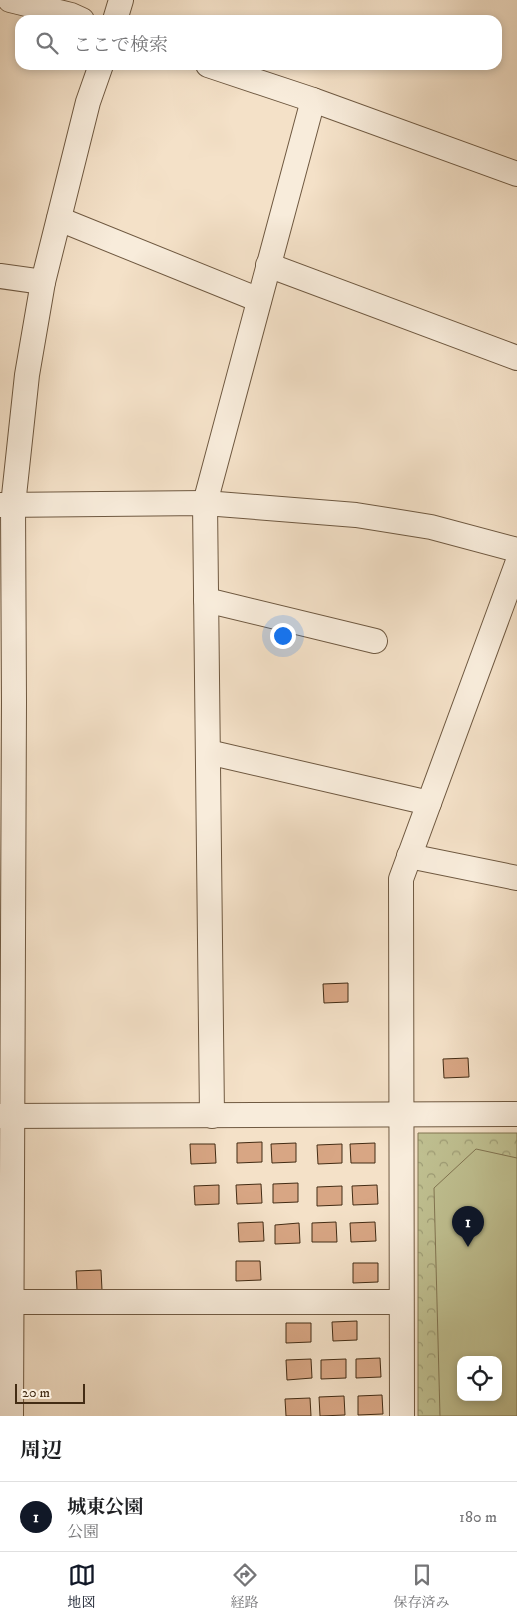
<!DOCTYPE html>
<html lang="ja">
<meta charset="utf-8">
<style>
:root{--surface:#fff;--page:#f6f6f6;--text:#202124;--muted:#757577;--line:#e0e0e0;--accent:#111827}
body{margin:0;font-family:"IM FELL DW Pica","Noto Serif JP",serif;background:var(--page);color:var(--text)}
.controls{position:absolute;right:15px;bottom:15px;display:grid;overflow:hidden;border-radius:10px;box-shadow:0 2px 8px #0003}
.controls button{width:45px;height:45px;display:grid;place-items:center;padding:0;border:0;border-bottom:1px solid var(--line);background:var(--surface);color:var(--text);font:25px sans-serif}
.scale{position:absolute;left:15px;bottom:12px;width:70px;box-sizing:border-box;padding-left:5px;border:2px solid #432c14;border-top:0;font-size:14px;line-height:18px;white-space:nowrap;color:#432c14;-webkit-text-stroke:4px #f8ecdb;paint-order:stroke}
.you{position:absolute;left:282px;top:635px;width:18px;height:18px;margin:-12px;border:4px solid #fff;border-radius:50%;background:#1a73e8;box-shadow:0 0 0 8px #1a73e833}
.badge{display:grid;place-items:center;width:32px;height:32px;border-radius:50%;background:var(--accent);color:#fff;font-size:16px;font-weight:700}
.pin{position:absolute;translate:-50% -41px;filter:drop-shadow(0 1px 2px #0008)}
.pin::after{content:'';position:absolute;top:26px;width:18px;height:15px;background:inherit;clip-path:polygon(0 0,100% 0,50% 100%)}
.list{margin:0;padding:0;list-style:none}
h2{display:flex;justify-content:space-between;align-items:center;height:65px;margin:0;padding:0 20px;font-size:21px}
h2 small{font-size:16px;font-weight:400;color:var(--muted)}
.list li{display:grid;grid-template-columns:32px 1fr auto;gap:15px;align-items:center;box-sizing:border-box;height:70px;padding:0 20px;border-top:1px solid var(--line)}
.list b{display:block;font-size:19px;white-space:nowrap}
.list p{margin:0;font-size:16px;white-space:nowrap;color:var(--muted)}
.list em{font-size:16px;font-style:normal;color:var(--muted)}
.icon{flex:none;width:28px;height:28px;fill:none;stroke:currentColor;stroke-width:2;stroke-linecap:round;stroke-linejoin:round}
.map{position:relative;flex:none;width:517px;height:1416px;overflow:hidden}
.search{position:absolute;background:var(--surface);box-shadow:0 2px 8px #0003;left:15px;right:15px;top:15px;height:55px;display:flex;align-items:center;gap:12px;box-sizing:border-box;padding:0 18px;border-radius:15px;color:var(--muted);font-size:19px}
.sheet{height:135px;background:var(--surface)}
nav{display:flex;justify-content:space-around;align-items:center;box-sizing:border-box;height:70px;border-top:1px solid var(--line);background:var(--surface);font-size:14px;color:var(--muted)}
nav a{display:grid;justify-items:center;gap:2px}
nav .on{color:var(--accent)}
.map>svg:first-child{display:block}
.forest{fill:url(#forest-crowns);stroke:#827653;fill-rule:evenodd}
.pitch{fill:#c0c192;stroke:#827653;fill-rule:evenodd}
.building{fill:#d8a684;stroke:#432c14}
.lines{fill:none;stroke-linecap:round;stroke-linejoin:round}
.minor-casing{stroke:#6f5941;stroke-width:26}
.minor{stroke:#f8ecdb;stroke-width:24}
</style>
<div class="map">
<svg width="517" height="1416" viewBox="0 0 517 1416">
<defs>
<pattern id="forest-crowns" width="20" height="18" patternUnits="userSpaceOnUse" patternTransform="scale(1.25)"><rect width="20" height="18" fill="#c0c192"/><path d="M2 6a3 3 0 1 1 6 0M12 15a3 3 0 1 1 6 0" fill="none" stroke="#9e9d76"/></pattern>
</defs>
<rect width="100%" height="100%" fill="#f4e1c8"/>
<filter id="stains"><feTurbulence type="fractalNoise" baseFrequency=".004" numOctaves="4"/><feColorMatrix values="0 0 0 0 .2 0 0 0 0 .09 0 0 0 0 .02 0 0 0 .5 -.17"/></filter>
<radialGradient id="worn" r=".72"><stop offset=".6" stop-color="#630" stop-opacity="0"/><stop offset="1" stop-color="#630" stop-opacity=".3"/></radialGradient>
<!-- forest -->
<path class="forest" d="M418,1133H517V1416H418ZM461,1360H498V1397H461Z"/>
<!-- pitch -->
<path class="pitch" d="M476,1149L517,1158V1416H440L434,1188ZM461,1360H498V1397H461Z"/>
<!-- building -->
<g class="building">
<path d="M348,983V1002L324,1003L323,984Z"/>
<path d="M468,1058L469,1077L444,1078L443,1059Z"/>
<path d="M262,1142V1162L237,1163V1143Z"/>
<path d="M296,1143V1162L272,1163L271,1144Z"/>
<path d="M375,1143V1163H351L350,1144Z"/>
<path d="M190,1144H215L216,1163L191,1164Z"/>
<path d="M342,1144V1163L318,1164L317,1145Z"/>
<path d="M298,1183V1202L273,1203V1184Z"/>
<path d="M261,1184L262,1203L237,1204L236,1185Z"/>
<path d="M219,1185V1204L195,1205L194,1186Z"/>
<path d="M377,1185L378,1204L353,1205L352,1186Z"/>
<path d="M342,1186V1205L317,1206V1187Z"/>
<path d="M263,1222L264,1241L239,1242L238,1223Z"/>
<path d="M336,1222L337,1242H312V1223Z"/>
<path d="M375,1222L376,1241L351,1242L350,1223Z"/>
<path d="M299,1223L300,1243L275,1244V1225Z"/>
<path d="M236,1261H260L261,1280L236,1281Z"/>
<path d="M353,1263H378V1282L353,1283Z"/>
<path d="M101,1270L102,1290H77L76,1271Z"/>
<path d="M357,1321V1340L333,1341L332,1322Z"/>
<path d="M286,1323H311V1342L286,1343Z"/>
<path d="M380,1358L381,1377L356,1378V1359Z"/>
<path d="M311,1359L312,1378L287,1380L286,1360Z"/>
<path d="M346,1359V1378L321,1379V1360Z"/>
<path d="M382,1395L383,1414L358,1415V1396Z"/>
<path d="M344,1396L345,1415L320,1416L319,1397Z"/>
<path d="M310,1398L311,1416H286L285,1399Z"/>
</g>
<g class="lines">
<defs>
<g id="minor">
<path d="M10,0L71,15L82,20"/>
<path d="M115,20L121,0"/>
<path d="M208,65L313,100L517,174"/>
<path d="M59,219L259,300"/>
<path d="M268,265L517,358"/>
<path d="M0,276L43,282"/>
<path d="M0,505L205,503L356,515L431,527L517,550"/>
<path d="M206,600L375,641"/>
<path d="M208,752L429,803"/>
<path d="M409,856L517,878"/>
<path d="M0,1116L517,1114"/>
<path d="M212,1116L205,503L313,100"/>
<path d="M12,1302H401"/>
<path d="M11,1416L14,702L13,505L27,375L43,282L88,102L101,65"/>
<path d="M402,1416L401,879L517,564"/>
</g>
</defs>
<!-- minor casing -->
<use href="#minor" class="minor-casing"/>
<!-- minor -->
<use href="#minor" class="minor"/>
</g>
<rect width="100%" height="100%" filter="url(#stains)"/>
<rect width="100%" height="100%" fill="url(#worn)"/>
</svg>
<div class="controls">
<button><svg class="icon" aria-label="locate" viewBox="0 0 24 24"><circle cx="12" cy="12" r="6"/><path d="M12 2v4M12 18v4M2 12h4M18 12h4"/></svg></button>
</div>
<div class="scale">20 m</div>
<div class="you"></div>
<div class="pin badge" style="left:468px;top:1247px">1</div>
<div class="search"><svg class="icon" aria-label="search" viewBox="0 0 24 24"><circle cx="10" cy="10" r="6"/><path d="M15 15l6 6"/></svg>ここで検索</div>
</div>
<section class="sheet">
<h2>周辺<small></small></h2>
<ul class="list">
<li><span class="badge">1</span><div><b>城東公園</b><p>公園</p></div><em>180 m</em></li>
</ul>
</section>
<nav>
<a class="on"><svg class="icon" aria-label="map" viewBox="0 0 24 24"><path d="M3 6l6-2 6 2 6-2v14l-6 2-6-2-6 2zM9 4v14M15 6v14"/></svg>地図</a>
<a><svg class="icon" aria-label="directions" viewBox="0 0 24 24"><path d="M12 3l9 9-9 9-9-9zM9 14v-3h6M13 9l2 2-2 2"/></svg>経路</a>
<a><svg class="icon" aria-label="saved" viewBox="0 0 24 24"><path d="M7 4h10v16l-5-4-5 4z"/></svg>保存済み</a>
</nav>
